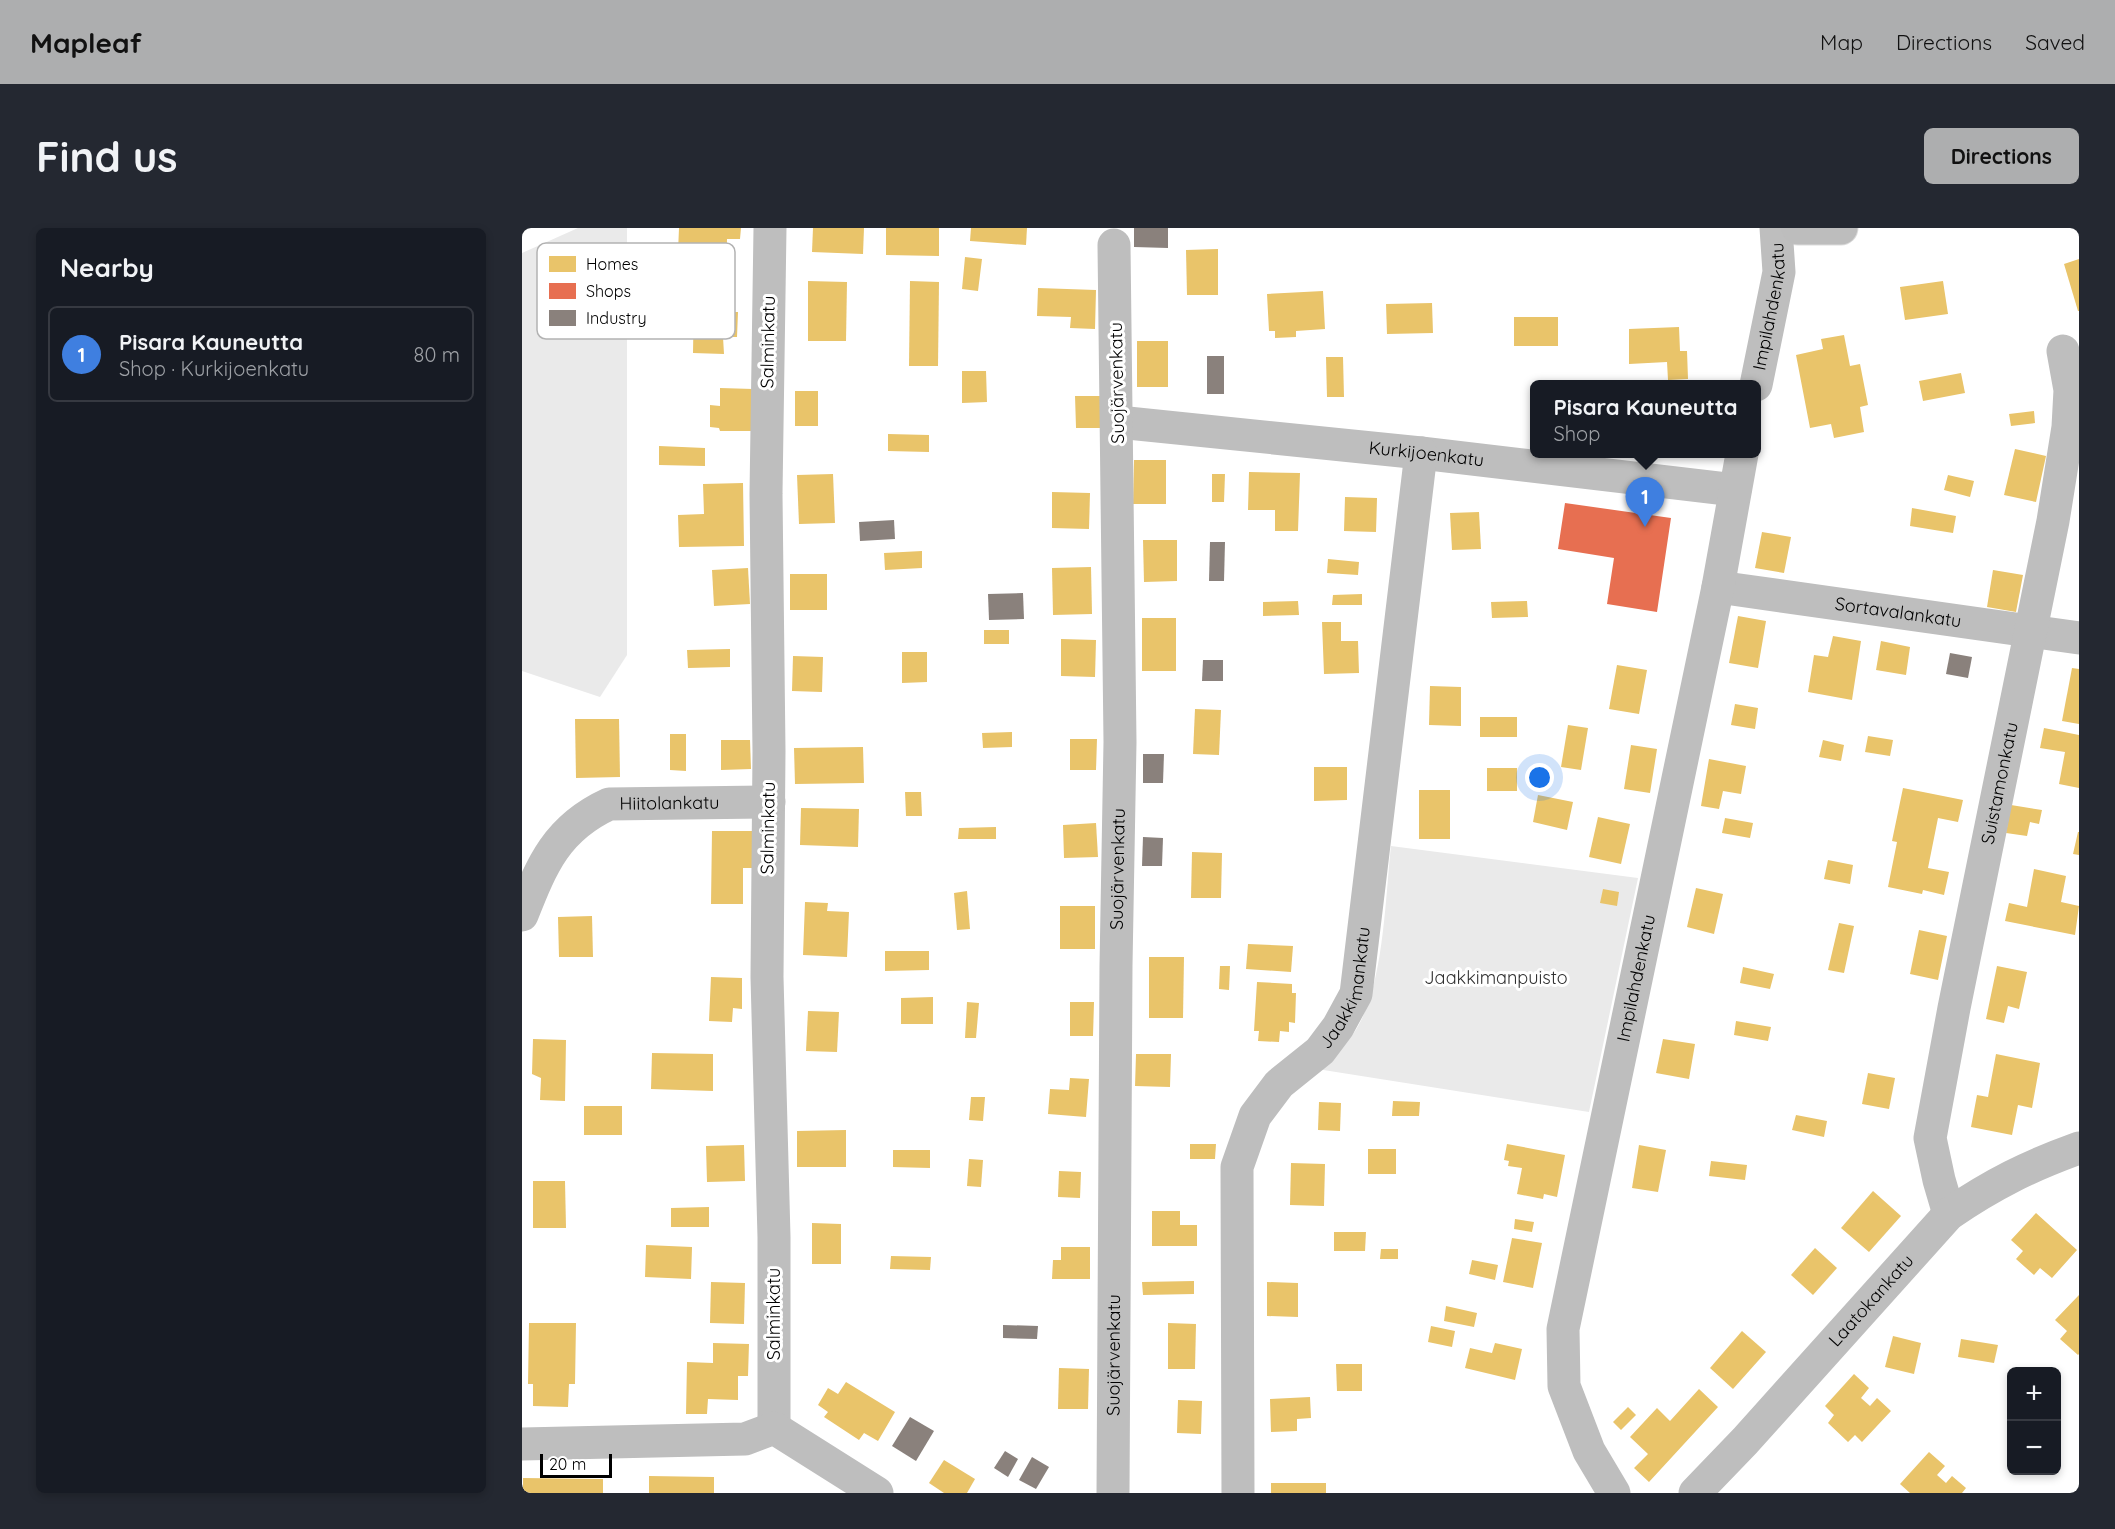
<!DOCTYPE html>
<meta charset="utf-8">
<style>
:root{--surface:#171b24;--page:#242831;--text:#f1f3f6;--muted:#9ea1a6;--line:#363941;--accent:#adaeaf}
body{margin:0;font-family:Quicksand,sans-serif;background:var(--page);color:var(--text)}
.controls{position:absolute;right:18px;bottom:18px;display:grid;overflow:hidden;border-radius:9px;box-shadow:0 3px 9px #0003}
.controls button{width:54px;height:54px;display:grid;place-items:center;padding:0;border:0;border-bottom:2px solid var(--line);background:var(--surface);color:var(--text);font:30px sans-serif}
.scale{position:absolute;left:18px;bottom:15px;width:72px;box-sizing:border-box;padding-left:6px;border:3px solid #000;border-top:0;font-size:16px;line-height:21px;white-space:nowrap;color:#000;-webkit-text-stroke:4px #fff;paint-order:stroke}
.you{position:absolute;left:1018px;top:550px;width:21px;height:21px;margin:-15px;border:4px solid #fff;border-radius:50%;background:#1a73e8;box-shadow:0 0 0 9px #1a73e833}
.badge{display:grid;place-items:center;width:39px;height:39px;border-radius:50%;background:var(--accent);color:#fff;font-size:20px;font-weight:700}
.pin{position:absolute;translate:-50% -50px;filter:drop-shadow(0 2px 3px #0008)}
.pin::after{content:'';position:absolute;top:32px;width:21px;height:18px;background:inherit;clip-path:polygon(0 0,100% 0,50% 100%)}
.popup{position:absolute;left:1008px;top:152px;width:231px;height:78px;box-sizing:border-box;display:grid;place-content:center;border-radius:9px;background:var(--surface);filter:drop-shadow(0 2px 4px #0005);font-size:20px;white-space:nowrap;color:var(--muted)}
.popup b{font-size:22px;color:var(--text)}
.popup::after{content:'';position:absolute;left:50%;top:100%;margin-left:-12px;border:12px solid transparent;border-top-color:var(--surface)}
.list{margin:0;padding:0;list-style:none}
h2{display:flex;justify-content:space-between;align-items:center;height:78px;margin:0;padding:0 24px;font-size:26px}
h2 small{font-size:20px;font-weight:400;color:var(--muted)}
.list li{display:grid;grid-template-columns:39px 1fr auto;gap:18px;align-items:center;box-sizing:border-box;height:96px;margin:0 12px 12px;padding:0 12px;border:2px solid var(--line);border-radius:9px}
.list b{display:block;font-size:22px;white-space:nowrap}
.list p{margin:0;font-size:20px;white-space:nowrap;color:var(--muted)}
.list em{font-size:20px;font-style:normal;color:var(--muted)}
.map{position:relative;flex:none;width:1557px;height:1265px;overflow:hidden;border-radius:9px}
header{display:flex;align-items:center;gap:36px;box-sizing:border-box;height:84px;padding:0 30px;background:var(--accent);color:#111}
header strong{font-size:28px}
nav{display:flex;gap:33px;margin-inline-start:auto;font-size:21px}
.intro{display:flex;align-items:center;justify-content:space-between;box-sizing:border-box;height:144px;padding:0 36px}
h1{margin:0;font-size:42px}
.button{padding:15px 27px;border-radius:9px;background:var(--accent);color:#111;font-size:21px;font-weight:700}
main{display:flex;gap:36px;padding:0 36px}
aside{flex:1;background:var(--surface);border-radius:9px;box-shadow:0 3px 9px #0003}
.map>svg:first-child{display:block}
.green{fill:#eaeaea}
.homes{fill:#e9c46a}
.shops{fill:#e76f51}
.industry{fill:#8a817c}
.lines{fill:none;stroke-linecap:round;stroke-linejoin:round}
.major-casing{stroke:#dbdbdb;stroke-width:35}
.minor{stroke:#bebebe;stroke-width:33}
.major{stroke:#bdbdbd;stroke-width:33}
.labels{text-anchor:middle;stroke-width:6;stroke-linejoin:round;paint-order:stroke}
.street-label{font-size:18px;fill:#000;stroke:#fff}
.park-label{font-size:18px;fill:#303030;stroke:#fff}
.key{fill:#fff;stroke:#b2b2b2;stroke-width:1.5}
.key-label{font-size:16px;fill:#000}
</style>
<header>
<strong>Mapleaf</strong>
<nav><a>Map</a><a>Directions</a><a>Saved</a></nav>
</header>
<div class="intro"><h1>Find us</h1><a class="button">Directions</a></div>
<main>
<aside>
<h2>Nearby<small></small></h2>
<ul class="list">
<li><span class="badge" style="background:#3f7fe0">1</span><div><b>Pisara Kauneutta</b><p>Shop · Kurkijoenkatu</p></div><em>80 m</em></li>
</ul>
</aside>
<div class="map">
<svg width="1557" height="1265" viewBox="0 0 1557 1265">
<rect width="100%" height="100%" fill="#fff"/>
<!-- green -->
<g class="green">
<path d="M56,0H105V427L78,469L0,443V25Z"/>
<path d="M869,618L1116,650L1067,884L795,841C808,830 821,820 831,806C862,763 863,671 869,618Z"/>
</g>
<!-- homes -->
<g class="homes">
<path d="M157,0H219L218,11H205L204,50L155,48Z"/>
<path d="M291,0H342L341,26L290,24Z"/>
<path d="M364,0H417V28L364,27Z"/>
<path d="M449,0H505L504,17L448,13Z"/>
<path d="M696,21V67H665L664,22Z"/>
<path d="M443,29L460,31L456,63L440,61Z"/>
<path d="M1557,31V83H1556L1542,36Z"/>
<path d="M286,53L325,54L324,113H286Z"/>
<path d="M388,53L417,54L416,138H387Z"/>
<path d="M1421,53L1426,86L1383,92L1378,59Z"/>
<path d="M516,60L574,62L573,101L548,100L549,89L515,88Z"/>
<path d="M801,63L803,101L774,103V109L753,110V103H747L745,66Z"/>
<path d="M172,65H203V84H216L215,109H201L202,126L171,125Z"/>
<path d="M910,75L911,105L865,106L864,76Z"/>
<rect x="992" y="89" width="44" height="29"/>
<path d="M1157,99L1158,123H1165L1166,151L1146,152L1145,134L1107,136V101Z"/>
<path d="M1322,107L1328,138L1338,136L1346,177L1338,179L1342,204L1312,210L1309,196L1288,200L1274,127L1301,121L1299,111Z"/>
<rect x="615" y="113" width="31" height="46"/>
<path d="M804,129H821L822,169H805Z"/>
<path d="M440,143H464L465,174L440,175Z"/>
<path d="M1439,145L1443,165L1401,173L1397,153Z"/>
<path d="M198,160L231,161L230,203H198L197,200L188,199V177L198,178Z"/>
<rect x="273" y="163" width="23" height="35"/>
<path d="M553,168H582L583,200H554Z"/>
<path d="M1512,183L1513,195L1489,198L1487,186Z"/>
<path d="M366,206L407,207V224L366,223Z"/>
<path d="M137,218L183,220V238L137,237Z"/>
<path d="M1493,221L1524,228L1514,274L1482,267Z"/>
<path d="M612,232H644V276H611Z"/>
<path d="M727,244L778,245L776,303H753V282H726Z"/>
<path d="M311,246L313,295L277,296L275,247Z"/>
<path d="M690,246H703L702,274H690Z"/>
<path d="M1426,247L1452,253L1448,269L1422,262Z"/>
<path d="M221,255L222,318L157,319L156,287L182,286L181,256Z"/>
<path d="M530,264L568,265L567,301L530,300Z"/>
<path d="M823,269L855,270L854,304L822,303Z"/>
<path d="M1390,280L1434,288L1431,305L1388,298Z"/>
<path d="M957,284L959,321L930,322L928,285Z"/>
<path d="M1240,304L1269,309L1262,345L1233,340Z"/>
<path d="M621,312H655V353L622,354Z"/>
<path d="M400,323V340L363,342L362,325Z"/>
<path d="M806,331L837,334L836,347L805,345Z"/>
<path d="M569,339L570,386L531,387L530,340Z"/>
<path d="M226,340L228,376L192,378L190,342Z"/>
<path d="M1471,342L1501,347L1494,384L1465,379Z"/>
<rect x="268" y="346" width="37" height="36"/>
<path d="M840,366V377H810L811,367Z"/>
<path d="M776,373L777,387L741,388V374Z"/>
<path d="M1005,373L1006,389L970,390L969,374Z"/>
<path d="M1216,388L1244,393L1236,440L1207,435Z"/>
<rect x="620" y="390" width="34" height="53"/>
<path d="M800,394H819V413H836L837,445L802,446Z"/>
<rect x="462" y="402" width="25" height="14"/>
<path d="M1311,408L1339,413L1330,472L1286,464L1292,427L1306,429Z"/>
<path d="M539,411L574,412L573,449L539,448Z"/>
<path d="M1359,413L1388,419L1384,447L1354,442Z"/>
<path d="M208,421V439L166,440L165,422Z"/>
<path d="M380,424H405V454L380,455Z"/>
<path d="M271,428L301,429L300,464L270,463Z"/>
<path d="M1095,437L1125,442L1117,486L1087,481Z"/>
<path d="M1550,440L1557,441V496L1540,493Z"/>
<path d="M908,458L939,459V498L907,497Z"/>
<path d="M1213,476L1236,480L1233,501L1209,497Z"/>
<path d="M673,481L699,482L697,527L671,526Z"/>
<rect x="958" y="489" width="37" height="20"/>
<path d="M53,491H97L98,549L54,550Z"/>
<path d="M1046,497L1066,500L1059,542L1039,539Z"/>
<path d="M1522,500L1557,507V560L1537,556L1543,524L1518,520Z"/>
<path d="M490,504V519L461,520L460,505Z"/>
<path d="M148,506H164V543L148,542Z"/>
<path d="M1346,508L1371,512L1368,528L1343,524Z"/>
<path d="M548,511H575L574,542H548Z"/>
<path d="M199,512H228L229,541L199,542Z"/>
<path d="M1301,512L1322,517L1319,533L1297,529Z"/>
<path d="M1109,517L1135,521L1128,565L1102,561Z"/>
<path d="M341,519L342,555L273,556L272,520Z"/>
<path d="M1187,531L1224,538L1219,566L1201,563L1197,581L1179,578Z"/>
<path d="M792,539H825V572L792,573Z"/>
<rect x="965" y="540" width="30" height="23"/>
<path d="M1381,560L1441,572L1436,594L1416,590L1406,640L1427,644L1422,667L1401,662L1400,666L1366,659L1375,614L1370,613Z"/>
<rect x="897" y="562" width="31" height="49"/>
<path d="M383,564H399L400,588H384Z"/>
<path d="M1016,567L1051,574L1045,602L1011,594Z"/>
<path d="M1489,577L1520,582L1517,596L1508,594L1505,608L1484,605Z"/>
<path d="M279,580L337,581L336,619L278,617Z"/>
<path d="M1076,589L1108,596L1099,636L1067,629Z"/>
<path d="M1203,590L1231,595L1228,610L1200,605Z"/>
<path d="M574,595L576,629L542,630L541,597Z"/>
<path d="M474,599V611H436L437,600Z"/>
<path d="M190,603H230V640H221V676H189Z"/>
<path d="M1556,604H1557V627L1551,626Z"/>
<path d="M670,624L700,625L699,670H669Z"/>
<path d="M1306,632L1331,637L1328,656L1302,651Z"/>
<path d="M1512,641L1544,648L1539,674L1557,678L1553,707L1483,693L1487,675L1505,679Z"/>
<path d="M1174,660L1201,666L1192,706L1165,699Z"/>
<path d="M1081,661L1097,664L1095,678L1078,675Z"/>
<path d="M445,663L448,701L435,702L432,665Z"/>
<path d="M283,674L306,675L305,683L327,684L325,729L281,727Z"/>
<rect x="538" y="678" width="35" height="43"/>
<path d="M70,688L71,729H37L36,689Z"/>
<path d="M1317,695L1332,698L1322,745L1306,742Z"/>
<path d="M1397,702L1425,708L1416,752L1388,746Z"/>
<path d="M726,716L771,718L769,744L724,741Z"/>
<path d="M363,723H407V742L363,743Z"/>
<path d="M627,729H662L661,790H627Z"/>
<path d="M698,738H708L707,762L697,761Z"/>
<path d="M1475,738L1505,744L1497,781L1486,778L1482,795L1464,791Z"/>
<path d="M1221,739L1252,746L1248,761L1218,755Z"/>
<path d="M189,749L220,750V781L211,780L210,794L187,793Z"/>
<path d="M735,754L770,756V765H774L773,795L767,794V804L758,803L757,814L736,813L737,803H732Z"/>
<path d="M411,769V796H379V770Z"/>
<path d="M445,774L457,775L454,810H443Z"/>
<path d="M548,774H572L571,808H548Z"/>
<path d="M286,783L317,784L315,824L284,823Z"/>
<path d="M1214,793L1249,799L1246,813L1212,807Z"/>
<path d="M11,811L44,812L43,873L18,872L19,850L10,846Z"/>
<path d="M1141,811L1173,816L1167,851L1134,845Z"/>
<path d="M130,825L191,826V863L129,861Z"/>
<path d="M614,826H649L648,859L613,858Z"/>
<path d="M1474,826L1518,835L1510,880L1496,877L1490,907L1449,899L1455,867L1466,869Z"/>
<path d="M1346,845L1373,850L1367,881L1340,876Z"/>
<path d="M548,850L567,851L564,889L526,886L528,861L547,862Z"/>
<path d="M449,869H463L461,893L447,892Z"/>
<path d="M871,873L898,874L897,888H870Z"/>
<path d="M797,874L819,875L818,903L796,902Z"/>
<rect x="62" y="878" width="38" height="29"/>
<path d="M1274,887L1305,893L1302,909L1270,902Z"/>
<path d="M324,902V939H275V903Z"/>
<path d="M668,916H694L693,931H668Z"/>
<path d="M985,916L1043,927L1035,969L1022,966L1021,971L995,966L1000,940L986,938L987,933L982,932Z"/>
<path d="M222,917L223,953L185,954L184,918Z"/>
<path d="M1117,917L1144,922L1136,964L1110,960Z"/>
<rect x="846" y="921" width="28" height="25"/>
<path d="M371,922H408V940L371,939Z"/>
<path d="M447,931L461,932L459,959L445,958Z"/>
<path d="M1189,933L1225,937L1223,952L1187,948Z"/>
<path d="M769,935L803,936L802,978L768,977Z"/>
<path d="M537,943L559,944L558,970L536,969Z"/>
<path d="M11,953H43L44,1000H11Z"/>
<path d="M1351,963L1379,988L1347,1024L1319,1000Z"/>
<path d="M187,979V999H149V980Z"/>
<path d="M630,983H658V997H675V1018H630Z"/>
<path d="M1514,985L1555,1022L1530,1050L1518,1040L1512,1047L1494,1031L1501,1023L1489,1012Z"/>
<path d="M993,991L1012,994L1010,1004L992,1001Z"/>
<path d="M290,995L319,996V1036H290Z"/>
<path d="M812,1004H844L843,1023H812Z"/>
<path d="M990,1010L1020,1015L1011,1060L981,1054Z"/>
<path d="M124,1017L170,1019L169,1051L123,1049Z"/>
<path d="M539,1019H568V1051H530L531,1032H539Z"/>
<path d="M1293,1020L1315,1040L1291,1067L1269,1047Z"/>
<path d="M859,1021H876V1031H858Z"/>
<path d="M369,1028L409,1029L408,1042L368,1041Z"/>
<path d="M950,1032L976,1037L973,1052L947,1046Z"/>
<path d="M672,1053V1066L621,1067L620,1054Z"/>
<path d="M189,1054L223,1055L222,1096L188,1095Z"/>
<path d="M745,1054L776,1055V1089L745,1088Z"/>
<path d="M1557,1067V1126L1556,1127L1538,1111L1545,1103L1533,1092Z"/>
<path d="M924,1078L955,1085L952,1099L922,1093Z"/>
<path d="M7,1095H54L53,1156H47L46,1179L11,1178V1156H6Z"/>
<path d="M646,1095L674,1096L673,1141H646Z"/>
<path d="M909,1098L933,1103L930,1119L906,1114Z"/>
<path d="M1220,1103L1244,1124L1211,1161L1188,1140Z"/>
<path d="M1371,1108L1399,1115L1392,1146L1363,1139Z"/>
<path d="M1439,1111L1476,1117L1472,1135L1436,1129Z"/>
<path d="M191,1115L227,1116L226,1148H216V1172L186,1171L185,1186H164L165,1134L191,1135Z"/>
<path d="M973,1115L1000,1121L993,1152L943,1140L948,1120L970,1125Z"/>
<path d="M814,1136H840V1163H815Z"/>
<path d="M537,1140L567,1141L566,1181H536Z"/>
<path d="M1332,1146L1347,1160L1339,1170L1348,1178L1355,1170L1369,1183L1340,1214L1333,1207L1326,1214L1306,1195L1312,1187L1303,1178Z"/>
<path d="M324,1154L373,1184L356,1213L342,1205L337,1212L302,1189L306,1184L296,1177L306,1160L316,1166Z"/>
<path d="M1177,1161L1196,1179L1127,1254L1112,1240L1126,1226L1108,1209L1135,1180L1148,1193Z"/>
<path d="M788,1169L789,1190L775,1191V1203L749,1204L748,1171Z"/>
<path d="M656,1172L680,1173L679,1206L655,1205Z"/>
<path d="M1106,1179L1114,1187L1099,1202L1091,1194Z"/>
<path d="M1407,1224L1423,1238L1415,1247L1424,1255L1430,1248L1444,1260L1440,1265H1388L1378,1256Z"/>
<path d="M422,1232L453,1251L445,1265H422L407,1255Z"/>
<path d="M127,1248L192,1249V1265H127Z"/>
<path d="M1,1250L81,1251V1265H1Z"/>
<rect x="749" y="1255" width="55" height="10"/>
</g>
<!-- shops -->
<path class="shops" d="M1043,275L1149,290L1135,384L1085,376L1092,330L1036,321Z"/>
<!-- industry -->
<g class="industry">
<path d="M612,0H646V20L612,19Z"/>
<rect x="685" y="128" width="17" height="38"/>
<path d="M372,292L373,311L338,313L337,294Z"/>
<path d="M688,314H703L702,353H687Z"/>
<path d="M501,365L502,391L467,392L466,366Z"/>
<path d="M1428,425L1450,429L1446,450L1424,446Z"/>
<path d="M681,432H701V453H680Z"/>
<path d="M621,526H642L641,555H621Z"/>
<path d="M621,609L641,610L640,638H620Z"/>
<path d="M481,1097L516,1098L515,1111L481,1110Z"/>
<path d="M388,1189L412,1203L394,1233L370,1218Z"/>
<path d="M483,1223L496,1231L486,1249L472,1240Z"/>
<path d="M510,1229L527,1239L514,1261L497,1252Z"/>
</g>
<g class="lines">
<defs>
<path id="major" d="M1276,0H1319"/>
</defs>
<!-- major casing -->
<use href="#major" class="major-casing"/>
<!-- minor -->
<g class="minor">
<path d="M248,0L244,266L247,523L245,749L252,1009V1200"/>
<path id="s1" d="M1234,157L1257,44L1254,0"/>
<path id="s2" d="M596,194L899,225L1213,262"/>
<path id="s3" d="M1196,359L1557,410"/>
<path id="s4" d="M0,687C20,636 35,600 87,576L247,574"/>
<path id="s5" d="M1427,986L1417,952L1408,910L1432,780L1531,293L1546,199L1548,162L1541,123"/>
<path d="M0,1216L223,1211L252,1200L355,1265"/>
<path id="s6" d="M591,1265L594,738L598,514L592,17"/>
<path id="s7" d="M716,1265L715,939L733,888L757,856L798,823L816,799L834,766L899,225"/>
<path id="s8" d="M1092,1265L1067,1223L1042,1158L1041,1101L1196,359L1220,226"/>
<path id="s9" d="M1173,1265L1223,1213L1427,986C1471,956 1507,938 1557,920"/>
</g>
<!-- major -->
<use href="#major" class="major"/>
</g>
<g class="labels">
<!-- street labels -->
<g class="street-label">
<text dy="6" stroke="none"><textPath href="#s1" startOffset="80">Impilahdenkatu</textPath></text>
<text transform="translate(246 114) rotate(-89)" y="6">Salminkatu</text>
<text transform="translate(595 155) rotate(-91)" y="6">Suojärvenkatu</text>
<text dy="6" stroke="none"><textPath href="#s2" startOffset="310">Kurkijoenkatu</textPath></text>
<text dy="6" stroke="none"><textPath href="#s3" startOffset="182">Sortavalankatu</textPath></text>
<text dy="6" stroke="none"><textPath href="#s5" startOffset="440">Suistamonkatu</textPath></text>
<text dy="6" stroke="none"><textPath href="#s4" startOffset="206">Hiitolankatu</textPath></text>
<text transform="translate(246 600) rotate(-89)" y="6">Salminkatu</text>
<text dy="6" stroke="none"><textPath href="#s6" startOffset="624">Suojärvenkatu</textPath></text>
<text dy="6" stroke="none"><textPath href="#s8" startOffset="534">Impilahdenkatu</textPath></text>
<text dy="6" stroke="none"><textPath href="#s7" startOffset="543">Jaakkimankatu</textPath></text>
<text dy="6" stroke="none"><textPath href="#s9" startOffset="261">Laatokankatu</textPath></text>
<text transform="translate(252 1086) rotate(-90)" y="6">Salminkatu</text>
<text dy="6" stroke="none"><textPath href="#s6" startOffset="138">Suojärvenkatu</textPath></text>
</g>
<!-- park labels -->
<g class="park-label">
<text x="974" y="756">Jaakkimanpuisto</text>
</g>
</g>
<!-- legend -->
<rect x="15" y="15" width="198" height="96" rx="9" class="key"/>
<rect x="27" y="28" width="27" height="16" fill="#e9c46a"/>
<rect x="27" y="55" width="27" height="16" fill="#e76f51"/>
<rect x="27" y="82" width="27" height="16" fill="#8a817c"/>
<g class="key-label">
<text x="64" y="42">Homes</text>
<text x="64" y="69">Shops</text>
<text x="64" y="96">Industry</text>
</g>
</svg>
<div class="controls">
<button>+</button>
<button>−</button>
</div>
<div class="scale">20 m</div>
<div class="you"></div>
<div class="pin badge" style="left:1123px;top:299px;background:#3f7fe0">1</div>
<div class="popup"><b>Pisara Kauneutta</b>Shop</div>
</div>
</main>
